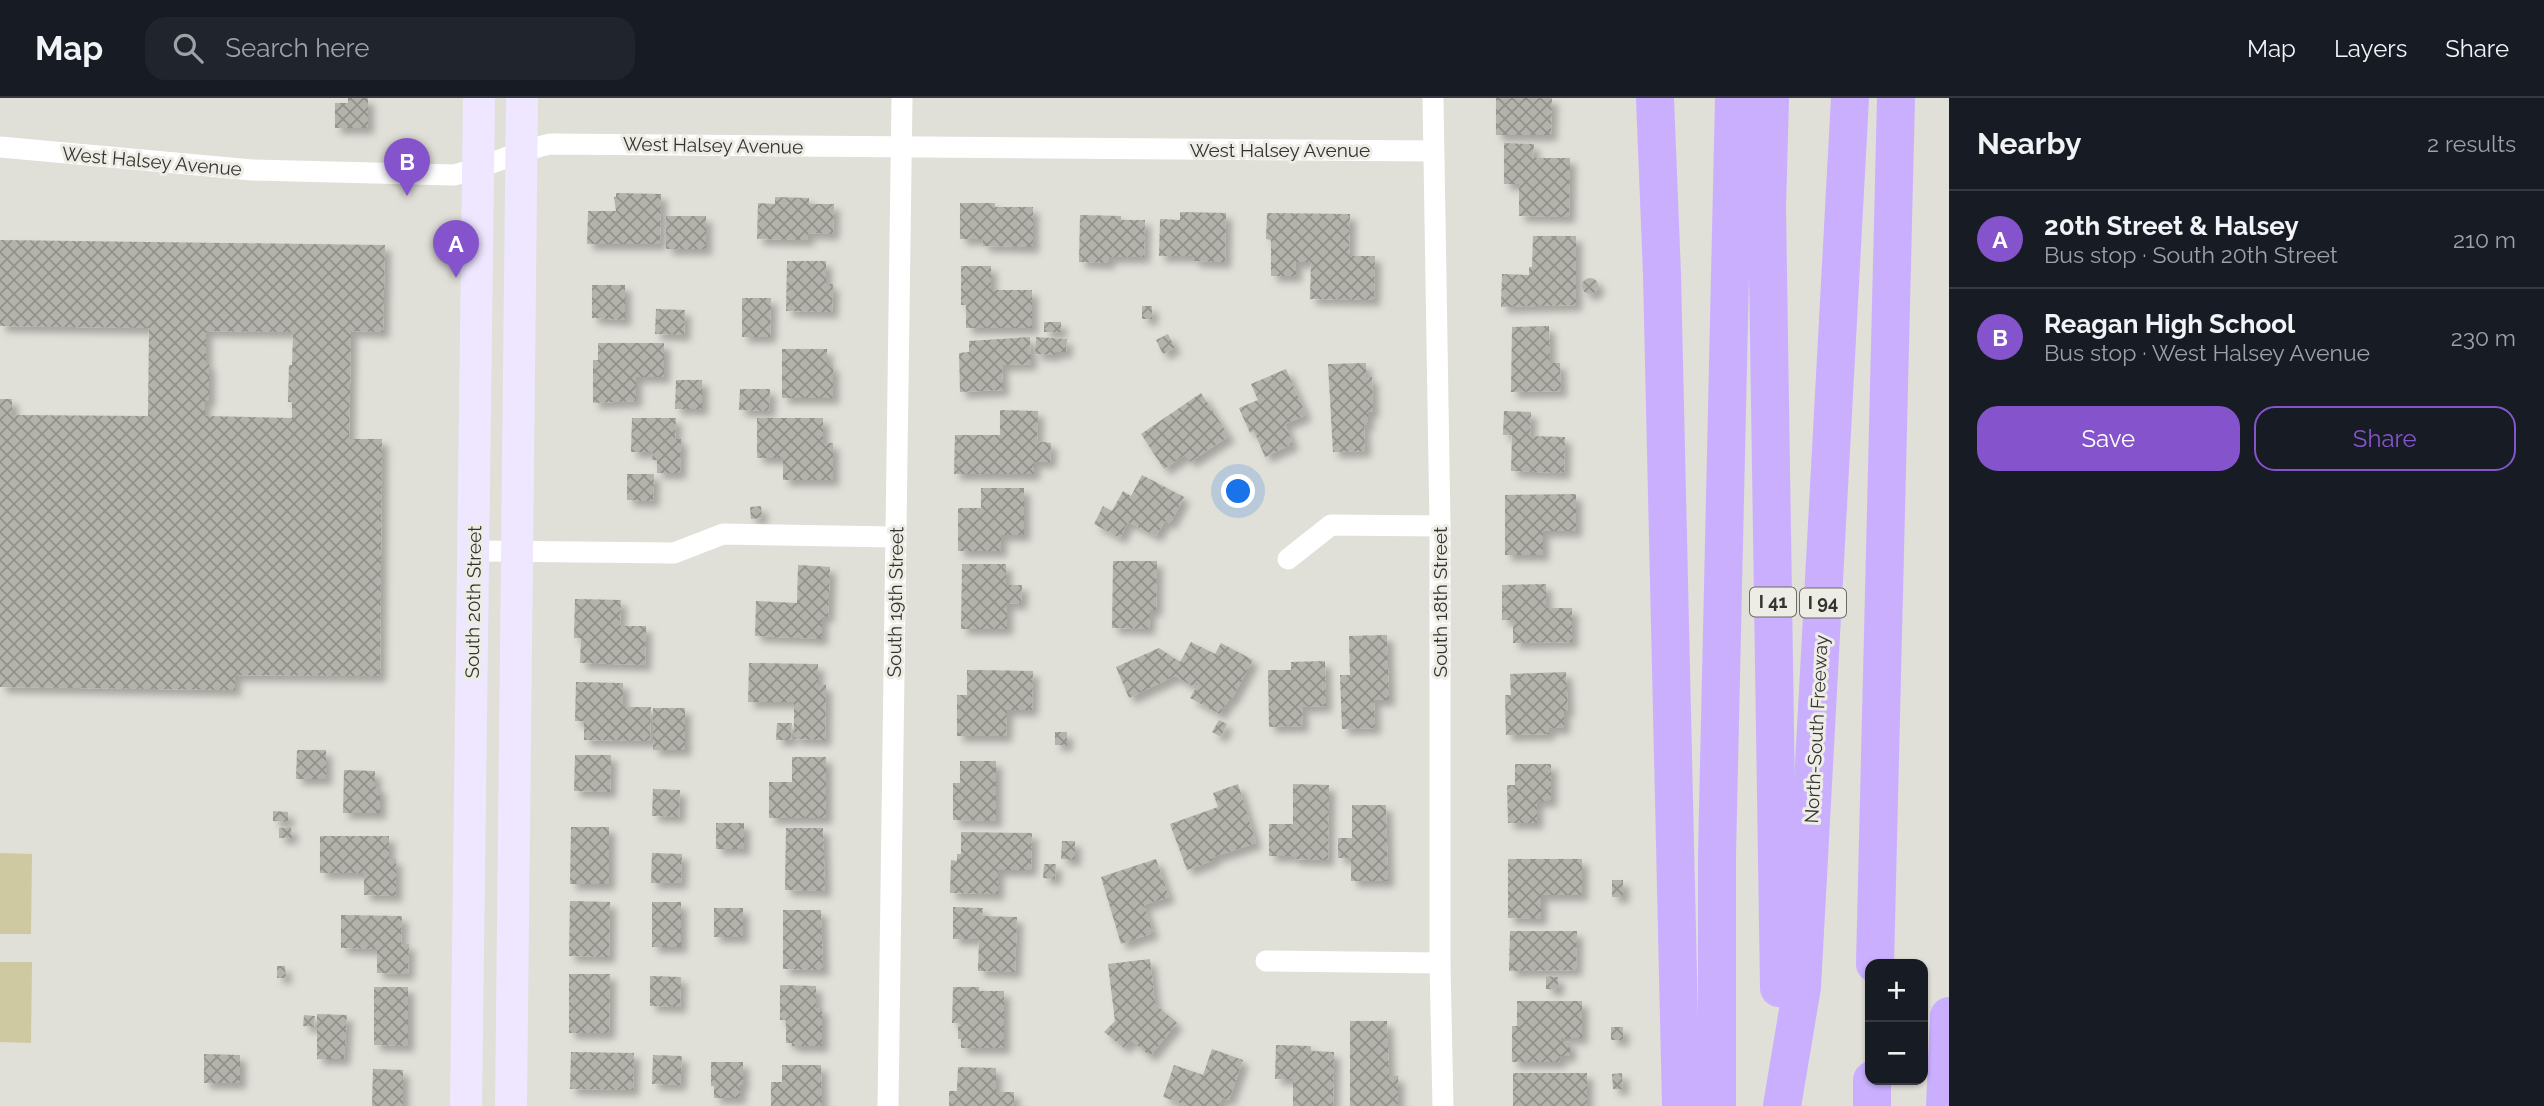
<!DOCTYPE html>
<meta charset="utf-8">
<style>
:root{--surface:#171b24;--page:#20242c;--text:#f1f3f6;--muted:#9ea1a6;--line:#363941;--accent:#8554cc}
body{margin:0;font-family:Raleway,sans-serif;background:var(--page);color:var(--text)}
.controls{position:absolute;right:21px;bottom:21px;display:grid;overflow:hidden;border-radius:14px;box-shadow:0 2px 5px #0004}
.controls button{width:63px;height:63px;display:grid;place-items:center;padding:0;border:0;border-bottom:2px solid var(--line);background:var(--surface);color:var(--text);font:35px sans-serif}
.you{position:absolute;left:1239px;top:394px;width:24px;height:24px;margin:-18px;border:5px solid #fff;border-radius:50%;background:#1a73e8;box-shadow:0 0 0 10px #1a73e833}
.badge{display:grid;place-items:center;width:46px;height:46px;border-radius:50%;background:var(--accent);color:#fff;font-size:23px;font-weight:700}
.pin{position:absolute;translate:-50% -58px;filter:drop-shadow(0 2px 4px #0008)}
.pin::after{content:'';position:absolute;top:37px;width:24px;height:21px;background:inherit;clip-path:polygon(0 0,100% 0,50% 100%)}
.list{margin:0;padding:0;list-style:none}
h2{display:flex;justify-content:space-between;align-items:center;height:91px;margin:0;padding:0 28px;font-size:30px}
h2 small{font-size:23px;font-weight:400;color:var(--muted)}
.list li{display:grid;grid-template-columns:46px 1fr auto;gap:21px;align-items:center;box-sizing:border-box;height:98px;padding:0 28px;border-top:2px solid var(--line)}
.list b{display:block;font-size:26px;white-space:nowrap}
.list p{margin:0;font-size:23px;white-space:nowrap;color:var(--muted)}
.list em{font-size:23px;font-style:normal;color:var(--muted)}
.actions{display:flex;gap:14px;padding:21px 28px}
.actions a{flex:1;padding:16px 0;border:2px solid var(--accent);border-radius:21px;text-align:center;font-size:24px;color:var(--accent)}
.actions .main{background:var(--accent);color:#fff}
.icon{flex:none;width:38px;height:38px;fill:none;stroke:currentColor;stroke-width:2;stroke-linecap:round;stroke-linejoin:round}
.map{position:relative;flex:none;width:1949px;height:1008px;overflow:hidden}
header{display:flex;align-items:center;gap:42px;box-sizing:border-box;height:98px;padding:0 35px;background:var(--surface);border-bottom:2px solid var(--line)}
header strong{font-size:33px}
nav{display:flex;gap:38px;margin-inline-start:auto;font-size:24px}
.search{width:490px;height:63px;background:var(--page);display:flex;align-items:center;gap:18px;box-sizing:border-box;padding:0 24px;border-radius:21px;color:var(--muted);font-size:26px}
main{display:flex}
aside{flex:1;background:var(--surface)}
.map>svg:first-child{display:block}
.garden{fill:#cfc9a1}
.building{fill:url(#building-cross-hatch);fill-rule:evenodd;filter:url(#shadow)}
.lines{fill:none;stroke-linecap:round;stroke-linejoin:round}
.street{stroke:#fff;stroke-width:21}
.secondary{stroke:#efe7ff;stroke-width:32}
.highway{stroke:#caaffe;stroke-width:38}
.labels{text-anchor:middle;stroke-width:6;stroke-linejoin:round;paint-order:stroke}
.shield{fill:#edece5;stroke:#6b6a66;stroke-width:2}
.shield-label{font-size:18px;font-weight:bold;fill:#333330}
.street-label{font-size:19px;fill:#333330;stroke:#edece5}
</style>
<header>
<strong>Map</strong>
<div class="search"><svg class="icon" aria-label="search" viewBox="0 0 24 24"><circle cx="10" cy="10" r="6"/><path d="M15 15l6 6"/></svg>Search here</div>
<nav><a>Map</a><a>Layers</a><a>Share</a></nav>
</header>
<main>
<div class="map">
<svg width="1949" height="1008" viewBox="0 0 1949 1008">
<defs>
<pattern id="building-cross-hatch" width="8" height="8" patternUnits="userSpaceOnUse" patternTransform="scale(1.75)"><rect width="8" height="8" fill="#b3b2ab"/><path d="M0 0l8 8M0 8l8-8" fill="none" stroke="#92918c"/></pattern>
<filter id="shadow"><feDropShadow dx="6" dy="6" stdDeviation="3.5" flood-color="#0004"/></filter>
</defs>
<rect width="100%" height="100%" fill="#e0dfd8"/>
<!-- garden -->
<g class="garden">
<path d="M0,755L32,756L31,836H0Z"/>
<path d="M0,864H32L31,945L0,944Z"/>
</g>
<!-- building -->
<g class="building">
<path d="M348,0H368V30H335V5H348Z"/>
<path d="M1496,0H1552L1551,37H1496Z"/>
<path d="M1504,45L1534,46L1533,60H1570L1569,119L1519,118V86H1504Z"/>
<path d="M616,95L661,96L660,146H587L588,113H616L614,99H616Z"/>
<path d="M775,99L809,100V106H834L833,136L808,135V142L757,141L758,105L775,106Z"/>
<path d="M960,105H995V109H1033V149L983,148V141H960Z"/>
<path d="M1180,114L1226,115L1225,164L1193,163V158H1159L1160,121L1180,122Z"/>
<path d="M1267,115L1350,116L1349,158H1375L1374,202L1310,201L1311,164H1296V178H1271V142L1266,141Z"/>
<path d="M1080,117L1121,118V122H1145L1144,159H1109V165L1079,164Z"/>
<rect x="666" y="118" width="40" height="33"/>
<path d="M1533,138H1576V207L1501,209L1502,176L1529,177V169H1532Z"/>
<path d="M0,142L385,147L383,234L351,233L349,341H382L380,578L235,577V592L0,589V301H12V317L148,318L149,230L0,228ZM206,233L293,234L292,267H289L288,304H292V320L205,318V303H209V266H206Z"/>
<path d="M787,163H826V186H833L832,214L786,213Z"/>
<path d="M961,168H991V192H1032V230H966V207H961Z"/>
<circle cx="1590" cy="188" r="8"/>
<path d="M592,187H625V222L592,220Z"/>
<path d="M742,200H771L770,239H742Z"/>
<rect x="1142" y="208" width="10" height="13"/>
<path d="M656,211L685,212L684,237L655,236Z"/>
<rect x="1044" y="224" width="17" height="10"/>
<path d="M1549,228L1550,265H1560L1561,293L1511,294L1512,229Z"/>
<path d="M1168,236L1175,250L1163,256L1156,242Z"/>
<path d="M1030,239L1031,266L1002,267L1003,292L960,294L959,255L969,254V243Z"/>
<path d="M1036,239L1067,241L1066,254H1055V257L1035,256Z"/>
<path d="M598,245H664V279H636V303L593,305V262H598Z"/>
<path d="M782,251H827V267H833V300H782Z"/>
<path d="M1366,265V279H1372L1373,314H1368V326L1364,327L1365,353L1333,354L1328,266Z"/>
<path d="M1286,271L1306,317L1285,326L1293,346L1265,359L1254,333L1250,335L1239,310L1258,302L1251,286Z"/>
<path d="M676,282H702V311H675Z"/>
<path d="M740,291H770L769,313L739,312Z"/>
<path d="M1201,295L1229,338L1190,364L1185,357L1164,371L1141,336Z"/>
<path d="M1000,312L1038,313L1037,343L1051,345L1050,364H1034V376H954L955,337H1000Z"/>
<path d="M1504,313L1531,314L1530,338L1565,339L1564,375L1511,373L1512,337H1503Z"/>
<path d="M632,320H676L675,341H681L680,375H657V362H652L653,354H631Z"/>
<path d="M757,320H823V345H833V382H783V360H757Z"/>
<path d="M627,376H654L653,403L627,402Z"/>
<path d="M1142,377L1184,399L1170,426L1165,423L1156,438L1128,424L1120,440L1094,426L1103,408L1112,413L1123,393L1131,398Z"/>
<path d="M981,390H1024V437H1001V453H958V410H981Z"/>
<path d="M1576,396V433H1543V457H1505V397Z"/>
<path d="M761,408L762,420L751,421L750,409Z"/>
<path d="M1113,463H1157L1156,512H1150L1149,531L1112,530Z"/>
<path d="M962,466H1006V487H1022L1021,506L1007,505V531H961Z"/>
<path d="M798,467L830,469L828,519L822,518V541L755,538L756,503L797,505Z"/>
<path d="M1546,486V510H1572V544L1513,545V522H1502V487Z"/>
<path d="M575,501L621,502L620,528H646L645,567L580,565L581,540H574Z"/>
<path d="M1387,537L1389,602H1374L1375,630L1342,631L1340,577H1350L1349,538Z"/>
<path d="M1191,544L1215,556L1221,545L1253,562L1231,602L1229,601L1220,616L1190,600L1199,585L1196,584L1194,589L1175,578L1129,600L1116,569L1159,550L1180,564Z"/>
<path d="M1325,563L1326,608L1302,609L1303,628L1269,629L1268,572H1291V564Z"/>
<path d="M749,565L818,566V587H826L825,642L794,641V604H748Z"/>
<path d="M967,572L1033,573L1032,612H1007L1006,638H957V597H967Z"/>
<path d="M1566,574L1568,613H1564V630H1549V636L1506,637L1505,597H1511L1510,576Z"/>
<path d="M576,584L623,585V609H651L650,643L584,642V623H575Z"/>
<rect x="653" y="610" width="32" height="42"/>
<path d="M1219,622L1227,626L1221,639L1212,634Z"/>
<path d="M777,625H792L791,642H776Z"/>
<rect x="1055" y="634" width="12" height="13"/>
<path d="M297,652H326V681H296Z"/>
<path d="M575,657H611L610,694L574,693Z"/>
<path d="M792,659H826V720H769V684H792Z"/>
<path d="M960,663H996V723L953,722V685H960Z"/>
<path d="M1515,666H1551V703H1537V725H1508L1507,687H1515Z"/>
<path d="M344,672L375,673V689H380V715H343Z"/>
<path d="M1238,686L1256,745L1213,759L1214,762L1187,772L1170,726L1218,709L1213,695Z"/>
<path d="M1293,686L1329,687L1328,762L1293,761V758H1269V726H1293Z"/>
<path d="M653,691L680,692L679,719L652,718Z"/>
<path d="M1352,707H1386L1388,783H1351V760H1338V740H1352Z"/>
<path d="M273,713L288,714V724L273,723Z"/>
<rect x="716" y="725" width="28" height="26"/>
<path d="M291,729L292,740H279V730Z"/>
<path d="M571,729H609V786H570Z"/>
<path d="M786,730H823L825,793L785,792Z"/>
<path d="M961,734L1032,735L1031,772H998V796L950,795L951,762L957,763V756H961Z"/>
<path d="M320,738H389V761H396V798L364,797V775H320Z"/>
<path d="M1062,743H1075V762L1061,761Z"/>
<path d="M652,755L682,756L681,785H651Z"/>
<path d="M1156,761L1169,799L1144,807L1153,835L1121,846L1101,779Z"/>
<path d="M1508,761H1582V797H1541V821L1508,820Z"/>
<path d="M1044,766H1056L1055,781L1043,780Z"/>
<rect x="1612" y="782" width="11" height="17"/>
<path d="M570,803L610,804L609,859L569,858Z"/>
<rect x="652" y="804" width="29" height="45"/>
<path d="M953,809L983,810L982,818L1017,819L1015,874L978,873L979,841H953Z"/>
<rect x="714" y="810" width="29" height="29"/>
<path d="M783,812H821L823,872L783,871Z"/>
<path d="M341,817L402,818L401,846H409L408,876L377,875V851L341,850Z"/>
<path d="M1510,833H1577L1576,872L1509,873Z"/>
<path d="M1150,861L1155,906L1177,925L1150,958L1131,942L1124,950L1104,934L1115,923L1108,866Z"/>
<path d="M277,868H285L286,880H277Z"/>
<path d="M569,876H610L609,935H569Z"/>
<path d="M650,878L681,879L680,909L650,908Z"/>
<path d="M1546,878L1558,879V892L1546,891Z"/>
<path d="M780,887L816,888V910H822V948H792V945H786V922H780Z"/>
<path d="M374,889H408V948L374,947Z"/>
<path d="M953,889H979V893H1004V950H961V941H958V928H962V925H952Z"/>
<path d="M1517,903H1582V940H1561V943L1570,944V958H1560V964H1512V928H1517Z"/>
<path d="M317,916L347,917L344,961H317Z"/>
<path d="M304,917L315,918L314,929L303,928Z"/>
<path d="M1350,923H1387L1389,978H1398V1008H1350Z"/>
<rect x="1611" y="929" width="12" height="13"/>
<path d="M1276,947L1311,948V953L1334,954L1333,1008H1293V981H1275Z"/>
<path d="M1212,951L1243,962L1229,1002L1222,1000L1219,1008H1189L1163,999L1174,967L1203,977Z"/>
<path d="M571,954L634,955L633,992L570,991Z"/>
<path d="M204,956L240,957V985H204Z"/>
<path d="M653,957L682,958L680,987L652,986Z"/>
<path d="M711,964H743V987H740V1000H714V988H711Z"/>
<path d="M782,967H821L822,1008H771V984H782Z"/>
<path d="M958,969L996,970V994H1014V1008H949V993H957Z"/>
<path d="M373,971L403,972V1008H372Z"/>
<rect x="1513" y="975" width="74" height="33"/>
<path d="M1622,975L1623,991H1613L1612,976Z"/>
</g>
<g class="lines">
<!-- street -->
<g class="street">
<path d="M1433,0L1440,428V865L1443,1008"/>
<path d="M0,49L252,72L454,77C487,69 517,53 550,46L1433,53"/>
<path d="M474,453L674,455L723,436L896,439"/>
<path d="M1288,461L1331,427L1440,428"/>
<path d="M1266,863L1440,865"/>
<path d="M888,1008L902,0"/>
</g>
<!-- secondary -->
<g class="secondary">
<path d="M466,1008L479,0"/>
<path d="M511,1008L522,0"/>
</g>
<!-- highway -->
<g class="highway">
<path d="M1655,0L1662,177L1681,1008"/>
<path d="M1770,0L1767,109L1779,890"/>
<path d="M1875,866L1896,0"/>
<path d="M1717,1008V756L1734,0"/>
<path d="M1782,1008L1802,889L1850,0"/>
<path d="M1872,1008V982"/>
<path d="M1945,1008L1949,918"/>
</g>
</g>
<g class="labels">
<!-- shield labels -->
<g class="shield">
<rect x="1750" y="489.5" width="46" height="29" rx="5"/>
<rect x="1800" y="490.5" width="46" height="29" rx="5"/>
</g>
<g class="shield-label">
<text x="1773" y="510">I 41</text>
<text x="1823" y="511">I 94</text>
</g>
<!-- street labels -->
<g class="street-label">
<text transform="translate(713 47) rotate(1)" y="7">West Halsey Avenue</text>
<text x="1280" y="59">West Halsey Avenue</text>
<text transform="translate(152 63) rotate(5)" y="7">West Halsey Avenue</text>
<text transform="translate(473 504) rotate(-89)" y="7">South 20th Street</text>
<text transform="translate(895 504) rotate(-89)" y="7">South 19th Street</text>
<text transform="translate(1440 504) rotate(-90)" y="7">South 18th Street</text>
<text transform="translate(1816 631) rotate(-87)" y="7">North-South Freeway</text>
</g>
</g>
</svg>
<div class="controls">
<button>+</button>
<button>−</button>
</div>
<div class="you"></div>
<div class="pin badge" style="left:456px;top:180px">A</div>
<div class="pin badge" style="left:407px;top:98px">B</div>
</div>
<aside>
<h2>Nearby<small>2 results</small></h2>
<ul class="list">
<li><span class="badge">A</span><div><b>20th Street &amp; Halsey</b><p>Bus stop · South 20th Street</p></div><em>210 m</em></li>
<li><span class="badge">B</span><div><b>Reagan High School</b><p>Bus stop · West Halsey Avenue</p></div><em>230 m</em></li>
</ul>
<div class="actions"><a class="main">Save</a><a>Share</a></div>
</aside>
</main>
